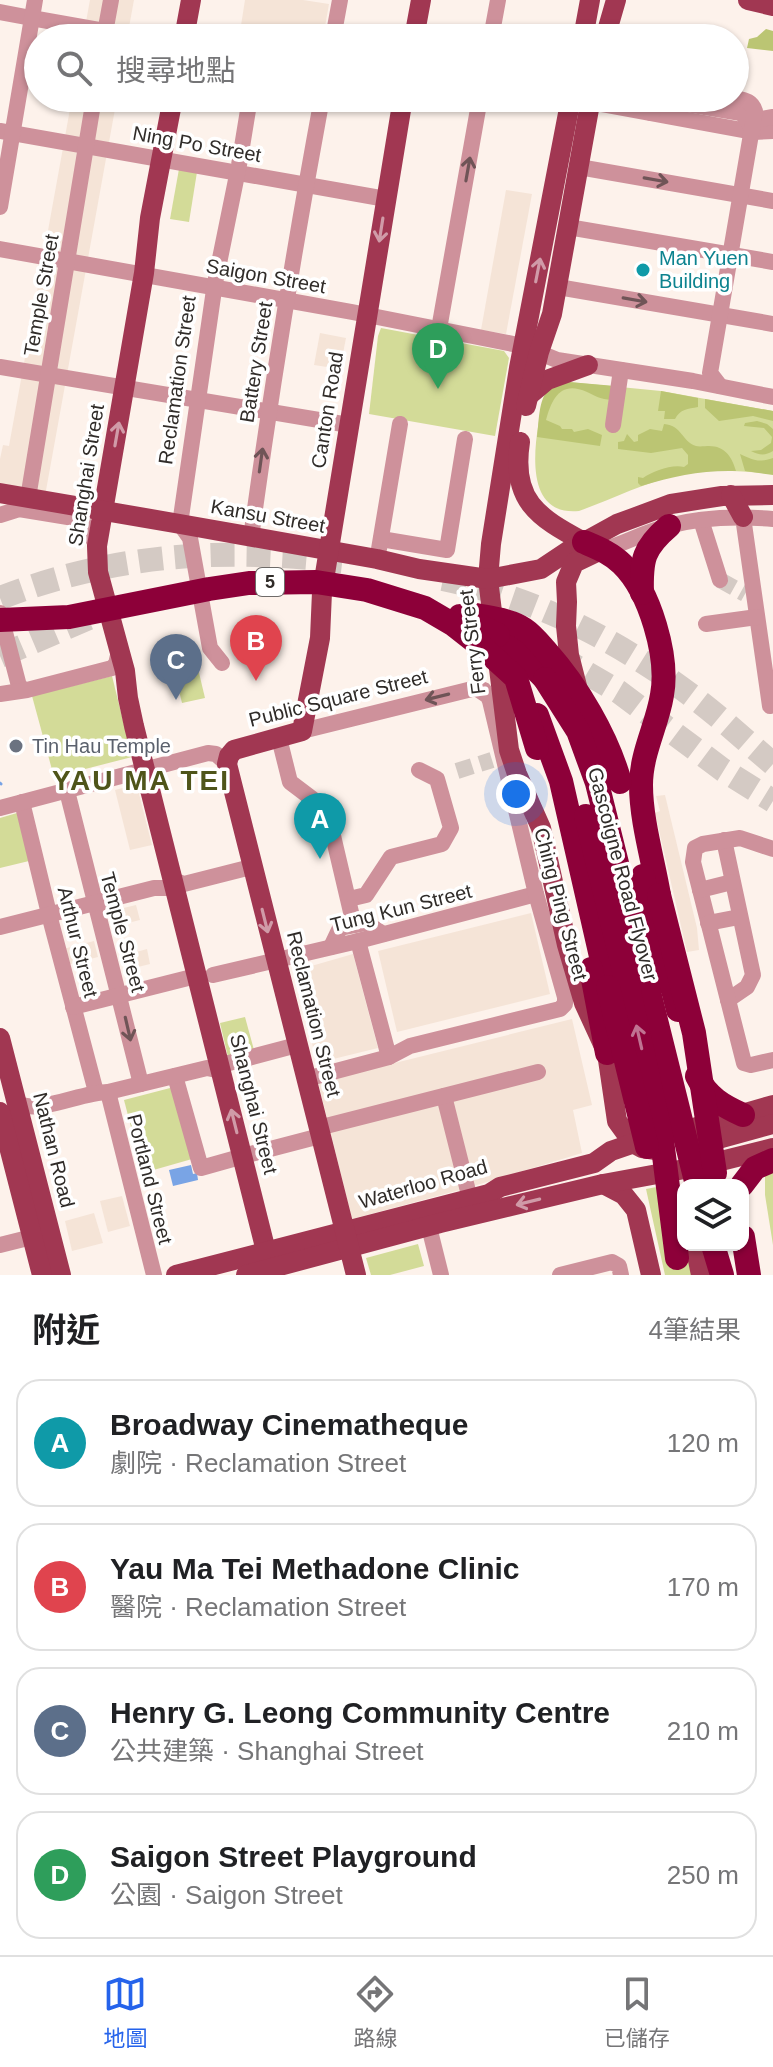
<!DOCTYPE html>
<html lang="zh-TW">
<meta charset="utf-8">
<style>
:root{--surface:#fff;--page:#f6f6f6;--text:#202124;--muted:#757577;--line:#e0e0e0;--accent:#2563eb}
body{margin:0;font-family:Arial,"Noto Sans TC",sans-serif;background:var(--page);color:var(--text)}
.controls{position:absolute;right:24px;bottom:24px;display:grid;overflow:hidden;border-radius:16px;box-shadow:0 2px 6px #0004}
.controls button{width:72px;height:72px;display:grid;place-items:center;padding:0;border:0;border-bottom:2px solid var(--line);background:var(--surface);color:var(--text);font:40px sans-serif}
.you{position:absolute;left:516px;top:794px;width:28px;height:28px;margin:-20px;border:6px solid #fff;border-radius:50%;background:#1a73e8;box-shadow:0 0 0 12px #1a73e833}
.badge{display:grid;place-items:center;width:52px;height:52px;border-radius:50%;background:var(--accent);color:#fff;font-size:26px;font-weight:700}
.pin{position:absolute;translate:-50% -66px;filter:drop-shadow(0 2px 4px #0008)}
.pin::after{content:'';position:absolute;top:42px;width:28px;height:24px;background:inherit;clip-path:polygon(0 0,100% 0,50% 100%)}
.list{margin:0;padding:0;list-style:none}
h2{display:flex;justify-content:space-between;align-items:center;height:104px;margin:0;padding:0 32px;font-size:34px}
h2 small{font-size:26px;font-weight:400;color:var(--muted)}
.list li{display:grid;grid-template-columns:52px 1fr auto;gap:24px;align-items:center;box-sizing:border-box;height:128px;margin:0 16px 16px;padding:0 16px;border:2px solid var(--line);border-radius:24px}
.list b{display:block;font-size:30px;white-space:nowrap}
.list p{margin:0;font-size:26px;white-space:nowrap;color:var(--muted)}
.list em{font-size:26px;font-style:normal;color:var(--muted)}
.icon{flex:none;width:44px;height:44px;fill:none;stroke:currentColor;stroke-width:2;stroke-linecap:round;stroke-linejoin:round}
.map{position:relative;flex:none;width:773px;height:1275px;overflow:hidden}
.search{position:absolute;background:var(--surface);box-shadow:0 2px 6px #0004;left:24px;right:24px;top:24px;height:88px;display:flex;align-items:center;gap:20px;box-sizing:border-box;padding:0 28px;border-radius:44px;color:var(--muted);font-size:30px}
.sheet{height:680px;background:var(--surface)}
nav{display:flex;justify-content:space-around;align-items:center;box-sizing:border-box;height:112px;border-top:2px solid var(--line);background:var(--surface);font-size:22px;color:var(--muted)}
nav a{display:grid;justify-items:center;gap:4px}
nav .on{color:var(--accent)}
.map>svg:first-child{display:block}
.built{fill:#f5e4d7}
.green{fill:#d3db98}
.forest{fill:#bbc573}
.water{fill:#79a4e5}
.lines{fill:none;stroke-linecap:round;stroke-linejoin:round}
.stream{stroke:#79a4e5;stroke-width:3}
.minor-tunnel{stroke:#d4cac4;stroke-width:16;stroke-dasharray:16 8;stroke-linecap:butt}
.highway-tunnel{stroke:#d4cac4;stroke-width:24;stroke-dasharray:24 12;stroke-linecap:butt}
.minor{stroke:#ce919b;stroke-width:16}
.major{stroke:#a13752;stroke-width:20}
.highway{stroke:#8d0039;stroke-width:24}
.highway-bridge{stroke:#8d0039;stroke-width:24}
.oneway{stroke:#6f5457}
.oneway2{stroke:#d09ba8}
.oneway3{stroke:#c07392}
.culture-dot{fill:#0f9aa8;stroke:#fff;stroke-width:3}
.worship-dot{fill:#6b7280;stroke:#fff;stroke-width:3}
.labels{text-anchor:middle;stroke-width:7;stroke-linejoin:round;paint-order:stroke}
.shield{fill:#fff;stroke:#6e6b69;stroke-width:2}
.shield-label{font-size:18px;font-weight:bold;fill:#302c29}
.street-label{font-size:20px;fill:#302c29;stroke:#fff}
.culture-label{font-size:20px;fill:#0d838f;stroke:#fff;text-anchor:start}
.worship-label{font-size:20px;fill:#5b616d;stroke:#fff;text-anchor:start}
.district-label{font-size:28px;font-weight:bold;letter-spacing:2px;fill:#4f551a;stroke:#fff}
</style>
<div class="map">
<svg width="773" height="1275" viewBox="0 0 773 1275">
<rect width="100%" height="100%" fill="#fdf2eb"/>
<!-- built -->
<g class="built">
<path d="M90,0H134L127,38H83Z"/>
<path d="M245,0H303L329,4L323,38H239Z"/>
<path d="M424,26L452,30L450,38H422Z"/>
<path d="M72,98H117L45,496L0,487V459L3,445L9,446Z"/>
<path d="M506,190L532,194L506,334L481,330Z"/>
<path d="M320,333L346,338L340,369L314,365Z"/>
<path d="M130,786L138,790L152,845L130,850L115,790Z"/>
<path d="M665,795L697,928L699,950L687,952L655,813L660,811L656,796Z"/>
<path d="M136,905L140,920L115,926L111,911Z"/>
<path d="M531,913L550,994L397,1032L378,951Z"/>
<path d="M94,941L98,957L67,965L63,949Z"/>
<path d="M147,949L150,964L126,970L122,956Z"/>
<path d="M353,954L378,1048L317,1063L294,971Z"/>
<path d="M572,1019L592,1105L573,1110L582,1153L467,1188L352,1219L318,1082Z"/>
<path d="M122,1196L130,1226L108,1232L100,1201Z"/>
<path d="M94,1213L103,1243L72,1251L65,1221Z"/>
</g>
<!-- green -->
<g class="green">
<path d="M179,169L197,172L189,222L170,219Z"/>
<path d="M381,328L504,351L509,358L495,436L369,414L378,336Z"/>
<path d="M569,382L661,391L773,411V474C742,471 710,468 679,475C645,482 613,499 579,511C518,517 536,432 544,397Z"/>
<path d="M195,656L205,698L182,703L172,662Z"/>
<path d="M112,676L132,757L54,777L32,696Z"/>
<path d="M17,813L29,861L0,868V818Z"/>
<path d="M245,1017L254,1050L228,1057L220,1023Z"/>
<path d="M174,1087L192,1159L143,1173L124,1100Z"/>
<path d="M773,1172V1245L765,1195V1175Z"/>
<path d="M678,1183L683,1245L694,1275H665L646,1189Z"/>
<path d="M418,1244L424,1266L390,1275H371L366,1258Z"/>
</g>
<!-- forest -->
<g class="forest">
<path d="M766,29L773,31V51L747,48L749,39L757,37Z"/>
<path d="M569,382L615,386L612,400C599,399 598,397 587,392C561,380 552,398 546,420L560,426L562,429H572L574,432L588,429L602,435L600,446L537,437C539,424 538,399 549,389C554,385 563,384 569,382Z"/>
<path d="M661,391L698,398V407C688,409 680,409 675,419H664L665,411H658Z"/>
<path d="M705,399L773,411V421L753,416L719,421L705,408Z"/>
<path d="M757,421L767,424L773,429V451C765,456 759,455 751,451L761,450L771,443L772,437L764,428L744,426L745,423Z"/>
<path d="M664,424C683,426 681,441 696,446C699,447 706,446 709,446C725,446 732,457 736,471C702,470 674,476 641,486L638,483V477L643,478C653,471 672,464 684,467L688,464V455L682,448L651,453L618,449V442L624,441L627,434L634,442L638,441V435L650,429L662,431Z"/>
<path d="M740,454C754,460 757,463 773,458V475L745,471Z"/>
</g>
<!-- water -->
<path class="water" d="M191,1165L193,1174L197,1173L198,1180L173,1186L169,1170Z"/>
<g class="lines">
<!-- stream -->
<path class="stream" d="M0,783L1,784"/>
<!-- minor-tunnel -->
<g class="minor-tunnel">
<path d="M720,580L745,594"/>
<path d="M457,771L492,760"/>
</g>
<!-- highway-tunnel -->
<g class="highway-tunnel">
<path d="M443,579C535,598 618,640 692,696C720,717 746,741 773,764"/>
<path d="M0,598C116,553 225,547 347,562"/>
<path d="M556,655L619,692L723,770L773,801"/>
<path d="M0,656L89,618"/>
</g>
<!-- minor -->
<g class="minor">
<path d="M0,12L26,17"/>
<path d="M37,19L99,30"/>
<path d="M112,32L148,38"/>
<path d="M104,38L111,0"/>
<path d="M333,38L340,0"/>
<path d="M491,38L498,0"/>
<path d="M590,102L753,132L773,131"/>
<path d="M651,113L660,104L669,101L741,113L747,120L753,132"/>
<path d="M755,120L773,117"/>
<path d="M0,131L386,199"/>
<path d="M579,167L773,201"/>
<path d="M0,207L35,0"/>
<path d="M568,227L773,262"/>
<path d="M0,249L352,312L523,346L557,360L693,381L773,397"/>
<path d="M558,287L773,324"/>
<path d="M439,329L480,98"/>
<path d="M0,367L349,425"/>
<path d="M720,386L710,373L755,111C752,101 745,100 735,98"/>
<path d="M613,425L621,370"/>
<path d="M28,498L94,98"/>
<path d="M0,515L19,509L74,518L85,525L97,546"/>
<path d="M743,517L770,706"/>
<path d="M701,520L720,580"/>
<path d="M251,538C271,390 295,244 322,98"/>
<path d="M381,539L447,550L465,439"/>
<path d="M379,549L400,424"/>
<path d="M603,550C625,543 645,532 668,526C702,517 738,516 773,519"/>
<path d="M0,613L19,686L23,689"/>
<path d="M706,624L757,617"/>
<path d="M222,663L210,648L190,538L180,524L215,283L239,165L250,98"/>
<path d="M0,694L27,690L112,668L116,664L119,651"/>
<path d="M302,731L476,688L484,690"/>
<path d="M281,746L290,782L327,810L354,925"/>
<path d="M67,791L141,1084"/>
<path d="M22,802L51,922L96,1092"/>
<path d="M0,808L208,753L216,754L227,764"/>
<path d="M724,840L753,975L747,987L728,1000"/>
<path d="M773,849L740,838L703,844L695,848L693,862L744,1063L751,1065L773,1060"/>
<path d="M173,880L184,884L251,867"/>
<path d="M700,890L732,882"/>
<path d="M349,899L366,895L391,857L442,844L451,828L437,779L419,770"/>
<path d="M708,923L739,917"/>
<path d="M0,927L154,888H168L175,891"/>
<path d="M358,941L389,1057"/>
<path d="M331,947L340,928L366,923L383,934"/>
<path d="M213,975L358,941L536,894"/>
<path d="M73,1007L196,976"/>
<path d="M218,1060L223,1063H229L297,1045"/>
<path d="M175,1076L201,1168L233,1159"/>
<path d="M306,1079L389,1057L410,1046L560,1009L565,1004V997L536,894L490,701L488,696L476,688"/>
<path d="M108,1092L154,1275"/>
<path d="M444,1096L470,1199"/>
<path d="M17,1103C39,1115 81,1092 108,1092L207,1068L221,1071"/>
<path d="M318,1128L538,1072"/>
<path d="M243,1156L320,1136"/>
<path d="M429,1227L441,1275"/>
<path d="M0,1245L32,1237"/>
<path d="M560,1275L612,1262L619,1266L621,1275"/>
</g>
<!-- major -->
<g class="major">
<path d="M748,0L773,6"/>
<path d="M184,38L191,0"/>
<path d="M414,38L421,0"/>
<path d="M583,38L590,0"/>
<path d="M605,38L616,0"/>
<path d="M173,98L150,218L144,273L97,546L98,572L125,671L128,698L134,726L272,1275"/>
<path d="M571,98L519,368L491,544L488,579L509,750L517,774L541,828L567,945L584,1003L607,1053L617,1121L633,1143L642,1148L656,1150"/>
<path d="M528,396L547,380L588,365"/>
<path d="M526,406L539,352L552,314L591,98"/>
<path d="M520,442C511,500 537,517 584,542"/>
<path d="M0,493L180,524L377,559L419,569L488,579L541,569L568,551L617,524L671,504L722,496L773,495"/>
<path d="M731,495L743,517"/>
<path d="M578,690L569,655L566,626L567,602L566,582L574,563L597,552"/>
<path d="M0,1038L61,1275"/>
<path d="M0,1112L42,1275"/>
<path d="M693,1128L773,1105"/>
<path d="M696,1145L773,1124"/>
<path d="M603,1184L624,1195L636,1210L651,1275"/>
<path d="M695,1245L701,1275"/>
<path d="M176,1275L489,1194L500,1187L594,1163L611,1151L643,1140"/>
<path d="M246,1275L440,1223L603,1184L701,1166L773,1148"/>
<path d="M356,1275L227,764L229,756L234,750L302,731L320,638L322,592L403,98"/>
</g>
<!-- highway -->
<g class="highway">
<path d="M584,542C598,548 611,553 622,564C650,591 669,657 662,695C657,726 641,753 641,785C641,820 653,860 659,895"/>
<path d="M642,593C641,560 643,548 669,526"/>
<path d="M498,635L514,647L545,679"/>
<path d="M537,715L561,781L608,987"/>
<path d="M643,876L664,971L673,990L678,1010"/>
<path d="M591,969L607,1053"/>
<path d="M697,1076C707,1097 723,1106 743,1115"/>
<path d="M742,1185L755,1168L773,1160"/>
<path d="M743,1237L749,1275"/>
</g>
<!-- highway-bridge -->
<g class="highway-bridge">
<path d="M476,615C491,618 511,620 524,629C533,635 539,643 546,651C578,687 607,736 620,782"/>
<path d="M460,616L498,635"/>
<path d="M0,620L69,617L209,589L249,583L316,582L367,590L425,608L454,625L482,647L516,678L537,748"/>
<path d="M545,679L578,731L597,783L697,1185"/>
<path d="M586,816L629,991L662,1140L677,1258"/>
<path d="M659,895L694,1033L715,1173"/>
<path d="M608,987L647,1147"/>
<path d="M713,1245L722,1275"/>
</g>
</g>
<!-- one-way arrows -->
<defs><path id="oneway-shaft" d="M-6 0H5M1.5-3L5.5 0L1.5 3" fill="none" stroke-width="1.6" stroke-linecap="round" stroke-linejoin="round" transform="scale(2)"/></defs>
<g class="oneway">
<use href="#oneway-shaft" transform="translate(468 169) rotate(-80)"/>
<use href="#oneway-shaft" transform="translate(656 180) rotate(10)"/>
<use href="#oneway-shaft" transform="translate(635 300) rotate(10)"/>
<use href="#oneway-shaft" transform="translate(261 460) rotate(-82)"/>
<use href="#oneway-shaft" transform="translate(437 697) rotate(166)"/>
<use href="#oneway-shaft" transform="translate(128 1029) rotate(77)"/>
</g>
<g class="oneway2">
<use href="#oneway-shaft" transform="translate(381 230) rotate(99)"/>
<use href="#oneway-shaft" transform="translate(538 270) rotate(-79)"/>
<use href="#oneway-shaft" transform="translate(117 434) rotate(-80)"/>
<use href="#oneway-shaft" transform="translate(265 921) rotate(76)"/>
<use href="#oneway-shaft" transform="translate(234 1121) rotate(-104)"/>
<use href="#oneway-shaft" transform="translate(528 1202) rotate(166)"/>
</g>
<use class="oneway3" href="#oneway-shaft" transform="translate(639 1037) rotate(-103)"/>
<!-- markers -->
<circle class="culture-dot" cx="643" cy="270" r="8"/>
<circle class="worship-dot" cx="16" cy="746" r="8"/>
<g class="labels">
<!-- shield labels -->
<rect class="shield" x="256" y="568" width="28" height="28" rx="6"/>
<g class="shield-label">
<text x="270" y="588">5</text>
</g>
<!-- street labels -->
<g class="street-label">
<text transform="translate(197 144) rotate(10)" y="7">Ning Po Street</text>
<text transform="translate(266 276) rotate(10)" y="7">Saigon Street</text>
<text transform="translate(41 295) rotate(-80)" y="7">Temple Street</text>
<text transform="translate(256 362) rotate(-81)" y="7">Battery Street</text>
<text transform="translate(177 380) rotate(-82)" y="7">Reclamation Street</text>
<text transform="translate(327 410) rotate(-81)" y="7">Canton Road</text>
<text transform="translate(86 475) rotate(-81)" y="7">Shanghai Street</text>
<text transform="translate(268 516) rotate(10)" y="7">Kansu Street</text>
<text transform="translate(472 642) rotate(-97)" y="7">Ferry Street</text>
<text transform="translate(338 698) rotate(-14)" y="7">Public Square Street</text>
<text transform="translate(623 874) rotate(75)" y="7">Gascoigne Road Flyover</text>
<text transform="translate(561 904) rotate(75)" y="7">Ching Ping Street</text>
<text transform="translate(401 908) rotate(-14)" y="7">Tung Kun Street</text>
<text transform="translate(123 932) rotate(75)" y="7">Temple Street</text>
<text transform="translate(78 942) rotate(76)" y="7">Arthur Street</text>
<text transform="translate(314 1014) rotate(76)" y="7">Reclamation Street</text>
<text transform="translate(254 1104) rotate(76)" y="7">Shanghai Street</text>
<text transform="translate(54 1150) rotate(76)" y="7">Nathan Road</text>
<text transform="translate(150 1179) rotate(76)" y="7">Portland Street</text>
<text transform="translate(423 1184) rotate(-16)" y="7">Waterloo Road</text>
</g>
<!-- culture labels -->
<g class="culture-label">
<text x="659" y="265">Man Yuen<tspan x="659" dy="23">Building</tspan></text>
</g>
<!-- worship labels -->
<g class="worship-label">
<text x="32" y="753">Tin Hau Temple</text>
</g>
<!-- district labels -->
<g class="district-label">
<text x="141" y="790">YAU MA TEI</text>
</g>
</g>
</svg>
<div class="controls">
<button><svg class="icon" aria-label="layers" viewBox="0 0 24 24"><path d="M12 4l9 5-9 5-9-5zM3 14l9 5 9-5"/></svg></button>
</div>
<div class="you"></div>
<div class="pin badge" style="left:320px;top:859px;background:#0f9aa8">A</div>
<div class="pin badge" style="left:256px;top:681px;background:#e0444e">B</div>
<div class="pin badge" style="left:176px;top:700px;background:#5c6f8a">C</div>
<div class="pin badge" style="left:438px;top:389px;background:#2e9e5b">D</div>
<div class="search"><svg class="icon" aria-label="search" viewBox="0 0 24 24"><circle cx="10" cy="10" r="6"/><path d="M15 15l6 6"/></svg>搜尋地點</div>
</div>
<section class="sheet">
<h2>附近<small>4筆結果</small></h2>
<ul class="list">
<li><span class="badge" style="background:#0f9aa8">A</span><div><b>Broadway Cinematheque</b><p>劇院 · Reclamation Street</p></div><em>120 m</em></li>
<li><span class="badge" style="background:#e0444e">B</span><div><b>Yau Ma Tei Methadone Clinic</b><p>醫院 · Reclamation Street</p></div><em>170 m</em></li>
<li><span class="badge" style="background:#5c6f8a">C</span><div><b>Henry G. Leong Community Centre</b><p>公共建築 · Shanghai Street</p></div><em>210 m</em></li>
<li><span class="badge" style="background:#2e9e5b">D</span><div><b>Saigon Street Playground</b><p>公園 · Saigon Street</p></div><em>250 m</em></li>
</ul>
</section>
<nav>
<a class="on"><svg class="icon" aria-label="map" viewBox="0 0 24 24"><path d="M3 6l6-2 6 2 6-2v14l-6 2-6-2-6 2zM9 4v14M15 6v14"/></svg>地圖</a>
<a><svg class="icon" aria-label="directions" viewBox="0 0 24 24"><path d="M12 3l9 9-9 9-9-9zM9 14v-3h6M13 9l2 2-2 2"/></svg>路線</a>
<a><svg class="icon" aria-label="saved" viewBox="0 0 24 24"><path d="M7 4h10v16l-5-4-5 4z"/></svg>已儲存</a>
</nav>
